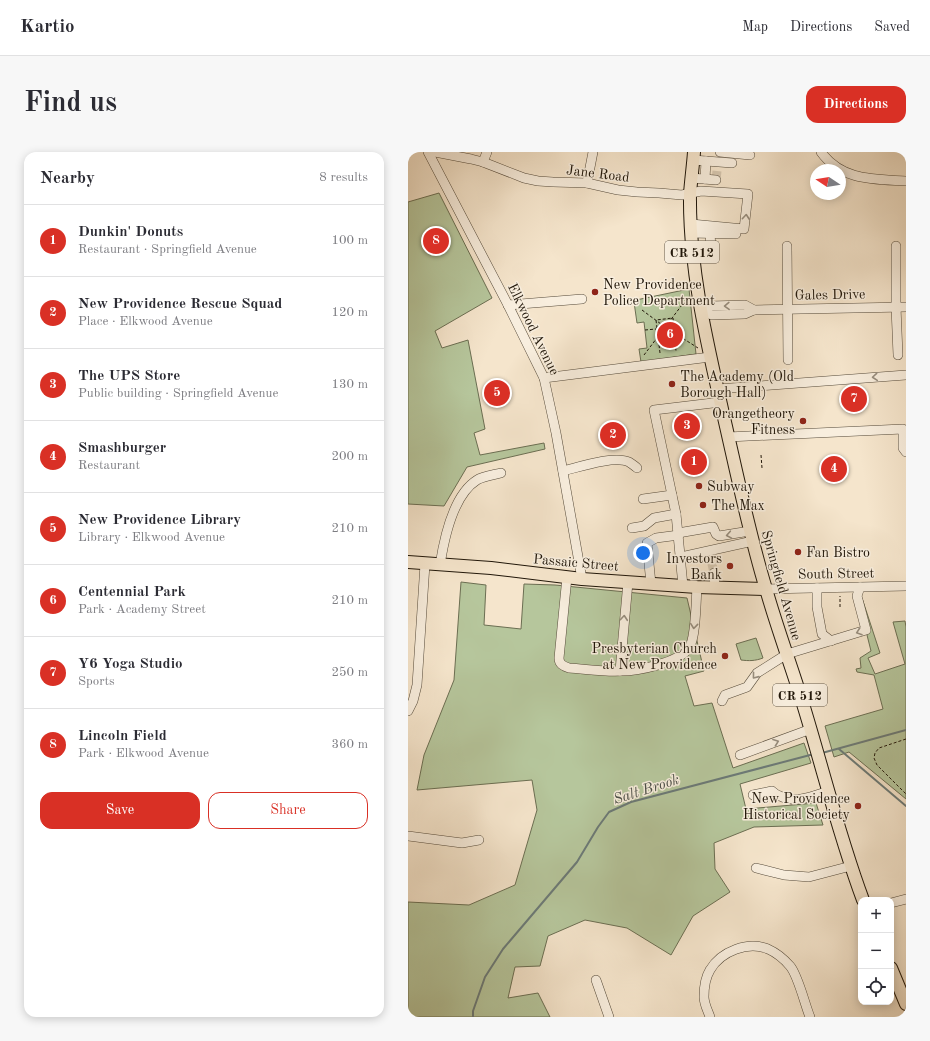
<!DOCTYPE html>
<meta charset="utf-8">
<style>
:root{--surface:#fff;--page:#f7f7f7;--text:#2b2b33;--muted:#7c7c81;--line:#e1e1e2;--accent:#d93025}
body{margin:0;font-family:"Old Standard TT",serif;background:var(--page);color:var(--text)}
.controls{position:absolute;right:12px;bottom:12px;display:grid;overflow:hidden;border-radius:8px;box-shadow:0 2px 10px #0003}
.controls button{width:36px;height:36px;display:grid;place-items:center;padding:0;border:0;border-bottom:1px solid var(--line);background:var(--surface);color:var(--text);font:20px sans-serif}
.compass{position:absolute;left:402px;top:12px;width:36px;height:36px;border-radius:50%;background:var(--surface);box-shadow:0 2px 10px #0003;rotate:282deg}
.you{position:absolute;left:235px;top:401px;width:14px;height:14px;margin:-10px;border:3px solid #fff;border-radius:50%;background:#1a73e8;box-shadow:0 0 0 6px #1a73e833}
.badge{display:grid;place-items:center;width:26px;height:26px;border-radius:50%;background:var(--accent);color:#fff;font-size:13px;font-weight:700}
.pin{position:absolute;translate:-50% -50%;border:2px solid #fff;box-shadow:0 1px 4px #0006}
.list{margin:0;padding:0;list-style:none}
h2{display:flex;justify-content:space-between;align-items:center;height:52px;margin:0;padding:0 16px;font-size:17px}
h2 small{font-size:13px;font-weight:400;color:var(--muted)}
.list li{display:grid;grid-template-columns:26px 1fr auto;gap:12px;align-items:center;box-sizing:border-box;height:72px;padding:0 16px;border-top:1px solid var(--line)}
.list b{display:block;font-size:15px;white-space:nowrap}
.list p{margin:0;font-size:13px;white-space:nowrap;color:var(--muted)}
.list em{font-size:13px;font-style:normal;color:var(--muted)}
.actions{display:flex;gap:8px;padding:12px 16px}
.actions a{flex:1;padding:9px 0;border:1px solid var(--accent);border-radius:12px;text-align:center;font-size:14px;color:var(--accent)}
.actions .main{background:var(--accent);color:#fff}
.icon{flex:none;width:22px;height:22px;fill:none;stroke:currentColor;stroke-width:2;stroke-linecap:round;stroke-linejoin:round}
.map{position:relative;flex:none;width:498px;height:865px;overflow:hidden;border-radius:12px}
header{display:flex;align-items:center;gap:24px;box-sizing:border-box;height:56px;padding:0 20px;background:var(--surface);border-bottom:1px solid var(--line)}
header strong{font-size:19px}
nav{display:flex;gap:22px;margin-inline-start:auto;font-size:14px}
.intro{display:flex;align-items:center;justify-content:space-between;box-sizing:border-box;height:96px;padding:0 24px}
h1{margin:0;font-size:28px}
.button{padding:10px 18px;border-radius:12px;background:var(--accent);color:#fff;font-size:14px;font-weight:700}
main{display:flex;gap:24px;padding:0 24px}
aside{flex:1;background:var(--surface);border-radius:12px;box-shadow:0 2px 10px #0003}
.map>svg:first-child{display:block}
.green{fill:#b6c69c;stroke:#6b6e52}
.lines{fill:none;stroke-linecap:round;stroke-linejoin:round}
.stream{stroke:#6c7a77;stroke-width:2}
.minor-tunnel{stroke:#d5c6af;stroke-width:9;stroke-dasharray:9 4.5;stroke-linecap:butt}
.minor-casing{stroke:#554a3a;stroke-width:10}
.major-casing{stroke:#201609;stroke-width:14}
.path{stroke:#201609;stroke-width:1;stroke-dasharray:3 2;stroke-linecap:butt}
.minor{stroke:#f8eede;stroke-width:9}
.major{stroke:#f5e5cc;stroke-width:12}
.oneway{stroke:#978d7e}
.poi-dot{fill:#8f2418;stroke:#f8eede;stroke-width:1.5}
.labels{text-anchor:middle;stroke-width:3;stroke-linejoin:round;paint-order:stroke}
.shield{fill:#f8eede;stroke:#615749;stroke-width:1}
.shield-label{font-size:13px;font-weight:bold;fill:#201609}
.street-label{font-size:14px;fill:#201609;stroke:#f8eede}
.poi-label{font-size:14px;fill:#201609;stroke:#f8eede;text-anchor:start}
.water-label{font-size:15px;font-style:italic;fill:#4c5049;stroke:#f8eede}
</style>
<header>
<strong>Kartio</strong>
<nav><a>Map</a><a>Directions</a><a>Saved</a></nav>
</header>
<div class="intro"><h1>Find us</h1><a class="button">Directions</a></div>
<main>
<aside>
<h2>Nearby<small>8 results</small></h2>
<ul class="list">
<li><span class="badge">1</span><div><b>Dunkin' Donuts</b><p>Restaurant · Springfield Avenue</p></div><em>100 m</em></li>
<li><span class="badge">2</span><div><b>New Providence Rescue Squad</b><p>Place · Elkwood Avenue</p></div><em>120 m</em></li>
<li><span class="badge">3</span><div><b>The UPS Store</b><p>Public building · Springfield Avenue</p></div><em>130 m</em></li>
<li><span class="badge">4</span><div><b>Smashburger</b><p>Restaurant</p></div><em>200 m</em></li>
<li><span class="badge">5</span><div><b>New Providence Library</b><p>Library · Elkwood Avenue</p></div><em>210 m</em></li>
<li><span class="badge">6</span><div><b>Centennial Park</b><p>Park · Academy Street</p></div><em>210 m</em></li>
<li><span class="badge">7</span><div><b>Y6 Yoga Studio</b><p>Sports</p></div><em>250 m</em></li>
<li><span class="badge">8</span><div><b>Lincoln Field</b><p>Park · Elkwood Avenue</p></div><em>360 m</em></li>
</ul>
<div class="actions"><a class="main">Save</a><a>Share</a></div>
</aside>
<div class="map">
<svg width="498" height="865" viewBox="0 0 498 865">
<rect width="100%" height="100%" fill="#f5e5cc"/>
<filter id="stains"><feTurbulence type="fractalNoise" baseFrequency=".005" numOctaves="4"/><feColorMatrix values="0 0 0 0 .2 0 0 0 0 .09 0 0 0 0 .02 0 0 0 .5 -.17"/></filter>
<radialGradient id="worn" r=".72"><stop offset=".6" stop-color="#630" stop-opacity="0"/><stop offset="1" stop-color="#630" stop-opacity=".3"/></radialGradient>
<!-- green -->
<g class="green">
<path d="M31,41L84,146L27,179L34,196L60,188L77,277L66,281L72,303L136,291L137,297L59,315L36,354L0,352V50Z"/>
<path d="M281,137L288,202L233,210L231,197L239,196L236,170L229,171L226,150L228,148Z"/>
<path d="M53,430L78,433L76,473L113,477L116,432L147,433L279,446L296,519L277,524L286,554L304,551L325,616L396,591L403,611L332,632L338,657L408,651L415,673L346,675L306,691L307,717L322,740L285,764L263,803L219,776L177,768L140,784L132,814L107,815L100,846L130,841L142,865H0V750L61,753L107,733L129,658L124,628L9,638L16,603L46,528Z"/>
<path d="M454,446L472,501L460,506L467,522L497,512L485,470L497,469L498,475V647L441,600L426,605L417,574L475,557L466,523L449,520L448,517L453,516L452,506L463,499L453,459Z"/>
<path d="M348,486L355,506C347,509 341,509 333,508L328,492Z"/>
</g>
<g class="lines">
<!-- stream -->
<g class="stream">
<path d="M431,597L498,654"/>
<path d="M414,601L498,578"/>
<path d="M65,865V859L77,825L95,797L169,710L190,675L201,660L223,650L406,602"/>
</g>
<!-- minor-tunnel -->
<g class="minor-tunnel">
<path d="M308,28L310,10"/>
<path d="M301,398L306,421"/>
</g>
<defs>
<g id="minor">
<path d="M20,0L100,153L136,226L148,281L174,427"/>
<path d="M27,0L63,7L75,10L116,26L130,29L145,30L179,31L210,38L229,40L251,41L274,43L293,39L340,42L336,77L283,72"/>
<path d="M312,0L342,3"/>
<path d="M413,0C434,29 466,27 498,29"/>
<path d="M285,8L324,11"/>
<path d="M75,10L79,0"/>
<path d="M283,26L308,28"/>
<path d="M297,27L298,9"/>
<path d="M179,31L185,0"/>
<path d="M283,81L328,82"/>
<path d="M379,94L380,208"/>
<path d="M488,94V155L490,203"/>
<path d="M284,97L303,96L302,81"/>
<path d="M100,153L174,147"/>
<path d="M293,159L303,154L337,153L346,158L498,155"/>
<path d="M293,159L304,163L337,162L346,158"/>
<path d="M136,226L302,205"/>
<path d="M310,237L498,223"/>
<path d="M320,285L495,277V296L498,300"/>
<path d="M155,319C171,315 207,303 221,310C224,312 227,314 229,316"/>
<path d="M235,347L264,343"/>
<path d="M224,376L236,374L246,366L268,362"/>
<path d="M270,381L305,375L308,382L311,384L342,379"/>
<path d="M273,405L345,389"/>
<path d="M32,413C36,387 45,343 69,328C75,324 85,323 93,321"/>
<path d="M306,421L307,436"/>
<path d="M159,425L151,506C151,512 155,514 161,516C178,517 196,520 213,519C230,519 270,511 281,496C288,486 288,448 289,435"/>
<path d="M243,432L239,391L248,386L271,383"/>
<path d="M275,434L268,362L246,258L313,250"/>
<path d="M409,436V455L414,482L423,489"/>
<path d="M358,437L498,434"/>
<path d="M212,519L220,430"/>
<path d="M314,549L317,543L339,535L349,521L379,502L458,478L449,444L452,435"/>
<path d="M0,559L5,549L9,533L17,412"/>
<path d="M332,603L403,577"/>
<path d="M345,643L364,639C366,641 369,643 372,644C388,652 405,644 421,639"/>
<path d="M0,684L54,691L71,688"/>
<path d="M348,716L376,723L401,725L443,714"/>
<path d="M483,751L498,747"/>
<path d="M188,828L201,865"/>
<path d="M302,865C300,859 296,852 296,845C296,836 297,826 302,818C313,799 340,789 360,797C369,801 376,807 382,814C390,823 397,853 402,865"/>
</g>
<g id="major">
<path d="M286,0C285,14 283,28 282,42C281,115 298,186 314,257C328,317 340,378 358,437C369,476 383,513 395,552C415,617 431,684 455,748"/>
<path d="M0,410L83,416L174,427L289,435L358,437"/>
<path d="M483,816L498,852"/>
</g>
</defs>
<!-- minor casing -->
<use href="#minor" class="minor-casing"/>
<!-- major casing -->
<use href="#major" class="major-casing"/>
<!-- path -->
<g class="path">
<path d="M234,158L257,175L290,196"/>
<path d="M237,178L248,177"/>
<path d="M250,185L266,181"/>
<path d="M252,201L248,168L265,166L268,199"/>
<path d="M236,203L280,145"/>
<path d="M353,303L354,316"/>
<path d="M432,455V444"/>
<path d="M498,587L471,596L467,601L466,606L469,613L498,642"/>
</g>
<!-- minor -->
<use href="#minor" class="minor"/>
<!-- major -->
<use href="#major" class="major"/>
</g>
<!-- one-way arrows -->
<defs><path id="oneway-chevron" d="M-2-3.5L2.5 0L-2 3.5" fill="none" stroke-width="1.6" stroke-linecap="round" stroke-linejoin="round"/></defs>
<g class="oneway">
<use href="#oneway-chevron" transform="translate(338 65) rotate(-85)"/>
<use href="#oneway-chevron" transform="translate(319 154) rotate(178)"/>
<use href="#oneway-chevron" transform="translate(467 225) rotate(175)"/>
<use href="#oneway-chevron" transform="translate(321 383) rotate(170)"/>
<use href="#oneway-chevron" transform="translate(216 466) rotate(-85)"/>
<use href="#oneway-chevron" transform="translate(286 474) rotate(96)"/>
<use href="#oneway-chevron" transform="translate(451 480) rotate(161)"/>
<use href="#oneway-chevron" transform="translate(347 524) rotate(129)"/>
<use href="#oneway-chevron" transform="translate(368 590) rotate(-20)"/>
</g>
<!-- markers -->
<g class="poi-dot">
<circle cx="187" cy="140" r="4"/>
<circle cx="264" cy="232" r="4"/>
<circle cx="395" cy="269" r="4"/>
<circle cx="291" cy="334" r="4"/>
<circle cx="295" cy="353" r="4"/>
<circle cx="390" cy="400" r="4"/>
<circle cx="322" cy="414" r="4"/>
<circle cx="317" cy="504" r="4"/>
<circle cx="450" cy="654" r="4"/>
</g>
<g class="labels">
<!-- shield labels -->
<g class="shield">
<rect x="257" y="89" width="54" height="22" rx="3"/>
<rect x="365" y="532" width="54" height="22" rx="3"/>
</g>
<g class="shield-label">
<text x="284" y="105">CR 512</text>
<text x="392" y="548">CR 512</text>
</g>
<!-- street labels -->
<g class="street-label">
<text transform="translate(190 21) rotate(7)" y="5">Jane Road</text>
<text transform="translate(422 142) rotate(-1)" y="5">Gales Drive</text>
<text transform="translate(126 177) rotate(64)" y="5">Elkwood Avenue</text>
<text transform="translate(168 410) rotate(5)" y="5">Passaic Street</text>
<text transform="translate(428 421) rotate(-1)" y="5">South Street</text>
<text transform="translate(374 433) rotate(74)" y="5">Springfield Avenue</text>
</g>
<!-- poi labels -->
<g class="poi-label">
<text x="195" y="137">New Providence<tspan x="195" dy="16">Police Department</tspan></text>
<text x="272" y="229">The Academy (Old<tspan x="272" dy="16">Borough Hall)</tspan></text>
<text x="387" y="266" text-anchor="end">Orangetheory<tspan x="387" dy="16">Fitness</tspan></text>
<text x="299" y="339">Subway</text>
<text x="303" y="358">The Max</text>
<text x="398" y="405">Fan Bistro</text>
<text x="314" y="411" text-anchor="end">Investors<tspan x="314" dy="16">Bank</tspan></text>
<text x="309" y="501" text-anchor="end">Presbyterian Church<tspan x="309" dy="16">at New Providence</tspan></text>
<text x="442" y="651" text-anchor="end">New Providence<tspan x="442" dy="16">Historical Society</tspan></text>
</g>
<!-- water labels -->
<g class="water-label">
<text transform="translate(238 637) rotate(-18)" y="5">Salt Brook</text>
</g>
</g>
<rect width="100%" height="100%" filter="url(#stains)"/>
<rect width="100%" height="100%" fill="url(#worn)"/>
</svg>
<div class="controls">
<button>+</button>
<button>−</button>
<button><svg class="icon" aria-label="locate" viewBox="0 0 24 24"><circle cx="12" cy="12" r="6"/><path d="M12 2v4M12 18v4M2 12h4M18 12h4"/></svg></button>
</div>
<svg class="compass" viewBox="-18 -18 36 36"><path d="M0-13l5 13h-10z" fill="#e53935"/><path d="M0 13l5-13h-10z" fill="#7c7c81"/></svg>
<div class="you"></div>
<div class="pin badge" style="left:286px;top:310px">1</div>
<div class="pin badge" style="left:205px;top:283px">2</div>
<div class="pin badge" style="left:279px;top:274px">3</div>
<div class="pin badge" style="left:426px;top:317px">4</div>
<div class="pin badge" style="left:89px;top:241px">5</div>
<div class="pin badge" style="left:262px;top:183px">6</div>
<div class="pin badge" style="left:446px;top:247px">7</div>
<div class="pin badge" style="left:28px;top:89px">8</div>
</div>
</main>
